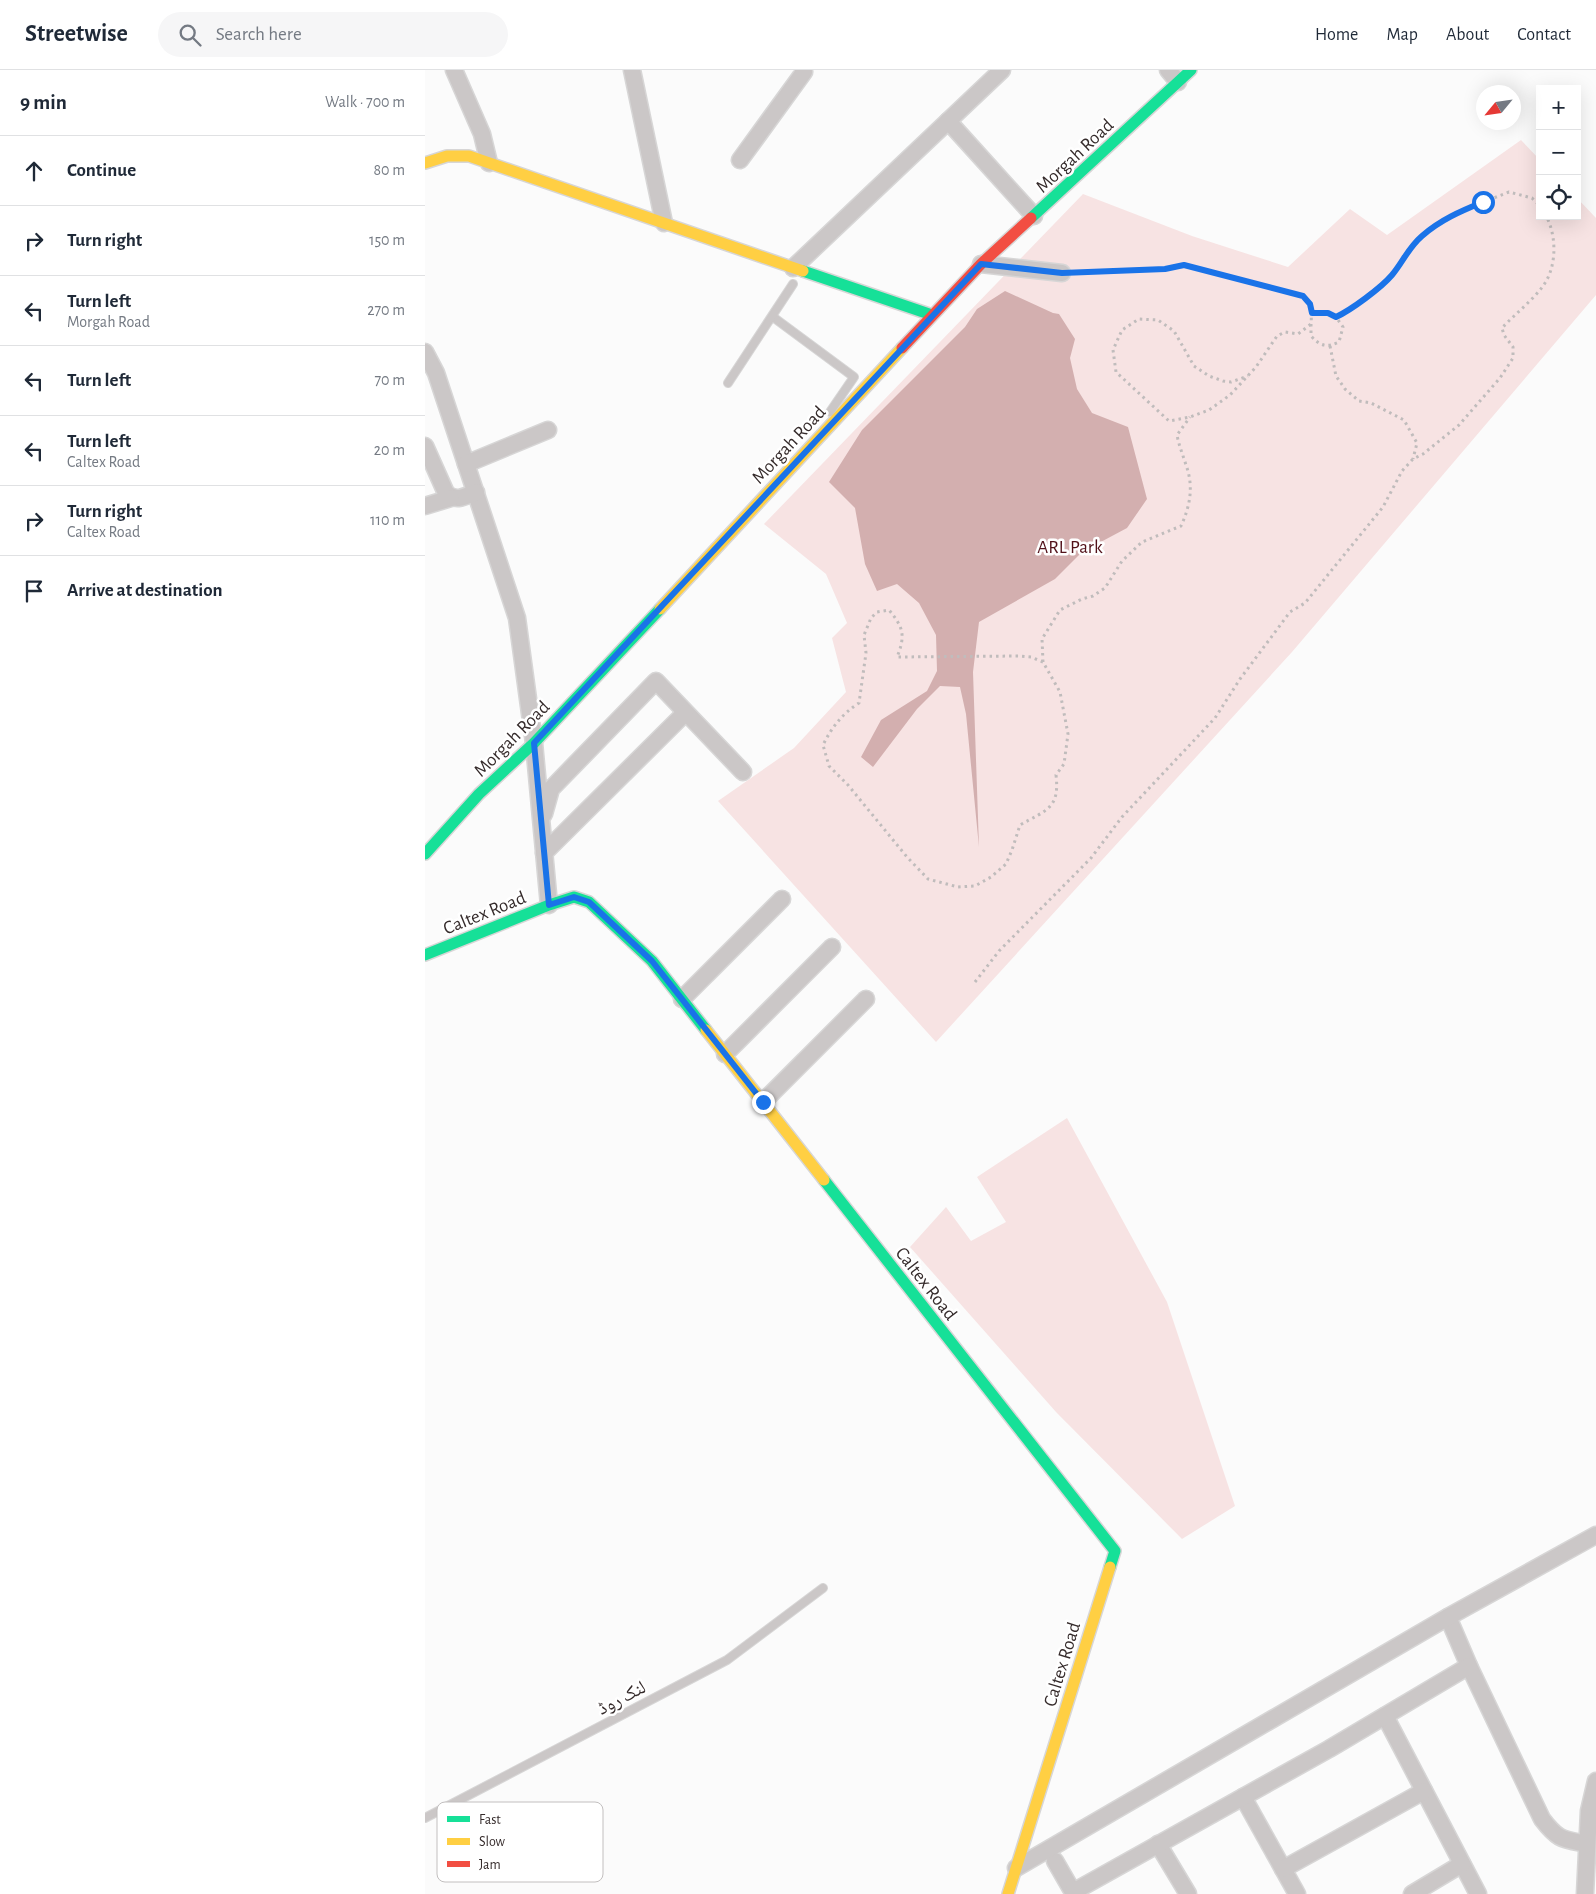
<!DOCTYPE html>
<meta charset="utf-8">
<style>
:root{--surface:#fff;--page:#f6f6f7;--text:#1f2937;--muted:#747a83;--line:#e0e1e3}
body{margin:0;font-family:"Alegreya Sans","Noto Naskh Arabic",sans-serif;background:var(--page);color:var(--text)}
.controls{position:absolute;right:15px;top:15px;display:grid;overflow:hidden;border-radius:0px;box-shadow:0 5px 20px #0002}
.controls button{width:45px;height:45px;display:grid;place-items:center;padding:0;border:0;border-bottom:1px solid var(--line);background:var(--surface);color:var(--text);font:25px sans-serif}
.compass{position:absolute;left:1051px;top:15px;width:45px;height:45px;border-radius:50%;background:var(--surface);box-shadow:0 5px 20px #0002;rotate:241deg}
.stop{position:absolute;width:15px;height:15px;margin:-11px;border:4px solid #1a73e8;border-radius:50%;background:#fff}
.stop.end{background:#1a73e8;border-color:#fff;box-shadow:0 1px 5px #0008}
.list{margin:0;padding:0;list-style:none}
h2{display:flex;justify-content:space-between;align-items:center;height:65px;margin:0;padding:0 20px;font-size:21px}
h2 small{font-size:16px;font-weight:400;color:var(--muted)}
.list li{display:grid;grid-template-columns:32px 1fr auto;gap:15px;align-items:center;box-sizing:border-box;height:70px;padding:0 20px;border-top:1px solid var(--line)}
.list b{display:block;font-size:19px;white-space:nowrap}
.list p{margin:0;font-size:16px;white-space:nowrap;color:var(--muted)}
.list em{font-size:16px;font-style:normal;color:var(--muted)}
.icon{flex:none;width:28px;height:28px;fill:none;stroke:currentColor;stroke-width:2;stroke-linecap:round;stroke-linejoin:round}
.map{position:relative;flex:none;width:1171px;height:1824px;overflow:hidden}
header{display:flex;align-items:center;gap:30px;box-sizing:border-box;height:70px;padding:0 25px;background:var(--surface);border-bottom:1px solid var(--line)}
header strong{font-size:24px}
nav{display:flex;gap:28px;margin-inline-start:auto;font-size:18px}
.search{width:350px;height:45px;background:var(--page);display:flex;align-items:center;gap:12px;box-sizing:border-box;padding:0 18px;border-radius:28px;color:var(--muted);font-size:19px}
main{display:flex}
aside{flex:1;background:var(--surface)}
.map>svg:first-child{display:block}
.green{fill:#f7e3e3}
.water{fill:#d3afaf}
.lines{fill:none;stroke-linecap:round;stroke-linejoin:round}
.lane-casing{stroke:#d7d6d6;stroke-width:10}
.street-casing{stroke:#d7d6d6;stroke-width:19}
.fast-casing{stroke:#d7d6d6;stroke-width:14}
.slow-casing{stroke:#d7d6d6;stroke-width:14}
.jam-casing{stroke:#d7d6d6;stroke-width:14}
.path{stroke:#c0bcbc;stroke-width:3;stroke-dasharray:2.5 4;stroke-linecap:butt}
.lane{stroke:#cbc7c7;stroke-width:8}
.street{stroke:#cbc7c7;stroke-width:16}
.fast{stroke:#16e098;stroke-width:11}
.slow{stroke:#ffcf43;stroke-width:11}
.jam{stroke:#f24e42;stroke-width:11}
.route{stroke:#1a73e8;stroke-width:6}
.labels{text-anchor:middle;stroke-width:5;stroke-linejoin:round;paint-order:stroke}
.street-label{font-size:19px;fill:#352b2b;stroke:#fff}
.park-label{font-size:19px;fill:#52121a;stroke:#fff}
.key{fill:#fff;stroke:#c2bfbf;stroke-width:1}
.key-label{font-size:14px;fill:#352b2b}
</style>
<header>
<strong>Streetwise</strong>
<div class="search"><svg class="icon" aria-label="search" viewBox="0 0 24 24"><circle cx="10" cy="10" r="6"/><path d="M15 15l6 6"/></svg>Search here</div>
<nav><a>Home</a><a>Map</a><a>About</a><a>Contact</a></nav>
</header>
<main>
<aside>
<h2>9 min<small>Walk · 700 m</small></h2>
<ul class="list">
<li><svg class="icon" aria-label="ahead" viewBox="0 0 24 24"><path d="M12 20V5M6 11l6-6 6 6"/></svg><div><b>Continue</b></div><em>80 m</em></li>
<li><svg class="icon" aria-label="right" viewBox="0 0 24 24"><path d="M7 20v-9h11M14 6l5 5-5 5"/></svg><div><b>Turn right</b></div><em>150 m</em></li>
<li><svg class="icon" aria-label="left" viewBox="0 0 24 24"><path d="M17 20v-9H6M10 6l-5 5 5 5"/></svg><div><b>Turn left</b><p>Morgah Road</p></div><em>270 m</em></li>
<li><svg class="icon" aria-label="left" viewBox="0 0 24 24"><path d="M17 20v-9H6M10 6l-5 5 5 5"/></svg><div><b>Turn left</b></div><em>70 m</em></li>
<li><svg class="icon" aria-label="left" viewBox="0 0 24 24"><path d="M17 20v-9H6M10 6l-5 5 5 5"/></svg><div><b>Turn left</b><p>Caltex Road</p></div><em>20 m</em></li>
<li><svg class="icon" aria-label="right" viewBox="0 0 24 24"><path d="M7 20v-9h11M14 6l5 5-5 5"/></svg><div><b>Turn right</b><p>Caltex Road</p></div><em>110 m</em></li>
<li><svg class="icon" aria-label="arrive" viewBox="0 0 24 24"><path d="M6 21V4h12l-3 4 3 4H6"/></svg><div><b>Arrive at destination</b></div></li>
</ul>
</aside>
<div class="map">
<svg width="1171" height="1824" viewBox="0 0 1171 1824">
<rect width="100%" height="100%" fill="#fbfbfb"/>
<!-- green -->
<g class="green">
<path d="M1096,70L1115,90V146H1152V128L1171,148V225L867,582L511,972L293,731L369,678L421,622L407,568L422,553L401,504L339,454L658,124L767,166L863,197L925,139L962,165Z"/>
<path d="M642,1048L742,1232L810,1436L757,1469L631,1342L485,1177L521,1137L546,1171L581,1152L552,1107Z"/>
</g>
<!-- water -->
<path class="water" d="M580,221L628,243L634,244L650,269L645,288L652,319L667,343L703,357L722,429L702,458L657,482L630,509L554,552L548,602L554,777L541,644L535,617L515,616L492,639L448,697L436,687L456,650L502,621L512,601L511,565L494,533L472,514L452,521L440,494L430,438L404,412L437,360L540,257L552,239Z"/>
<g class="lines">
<defs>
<g id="lane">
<path d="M348,247L429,307L405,342"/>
<path d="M303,313L368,214"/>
<path d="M0,1748L302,1590L398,1518"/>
</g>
<g id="street">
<path d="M29,0L57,64L64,93"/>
<path d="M207,0L239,153"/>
<path d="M743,0L753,12"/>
<path d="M523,51L609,146"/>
<path d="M315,90L379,2L378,0"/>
<path d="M556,194L637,203"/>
<path d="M368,198L577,0"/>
<path d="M0,282L11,303L92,548L109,673L124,835"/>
<path d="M0,376L21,423C31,432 39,427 51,422"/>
<path d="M41,394L123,360"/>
<path d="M0,436L26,428"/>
<path d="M119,744L126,719L231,611L318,702"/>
<path d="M119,783L260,643"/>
<path d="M257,929L357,829"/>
<path d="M300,984L407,877"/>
<path d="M338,1032L441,929"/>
<path d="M1023,1547L1044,1596L1117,1749C1133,1770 1137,1769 1162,1774"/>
<path d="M960,1646L1053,1824"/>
<path d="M818,1727L872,1824"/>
<path d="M733,1774L763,1824"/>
<path d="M630,1791L649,1824"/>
<path d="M591,1798L1023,1547L1171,1465"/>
<path d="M858,1799L999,1721"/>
<path d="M648,1822L904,1679L1044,1596"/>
<path d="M987,1824L1037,1794"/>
<path d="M1160,1824L1164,1741L1171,1711"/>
</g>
<g id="fast">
<path d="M606,148L766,0"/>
<path d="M378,201L507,245"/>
<path d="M0,784L54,724L109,673L235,539"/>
<path d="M0,885L124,835L149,827L164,832L227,891L281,960"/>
<path d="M399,1110L690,1481L685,1497"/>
</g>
<g id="slow">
<path d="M0,93L22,86H44L378,201"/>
<path d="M235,539L477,278"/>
<path d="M281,960L399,1110"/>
<path d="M583,1824L685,1497"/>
</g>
<path id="jam" d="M477,278L556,194L606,148"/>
</defs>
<!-- lane casing -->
<use href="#lane" class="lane-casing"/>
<!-- street casing -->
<use href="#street" class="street-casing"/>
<!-- fast casing -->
<use href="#fast" class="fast-casing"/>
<!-- slow casing -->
<use href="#slow" class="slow-casing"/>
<!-- jam casing -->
<use href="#jam" class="jam-casing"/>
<!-- path -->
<g class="path">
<path d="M653,202L740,199L759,195L878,226C886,235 887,242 886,254L873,264L860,262L852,266L831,297L805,325L784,340L765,347L744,351L691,302L688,280L697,260L714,249L733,250L749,261L769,296L784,306L798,311L806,312L823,306"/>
<path d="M887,243H903L911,247L921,243L967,205L979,186L996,166L1033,142L1084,122L1107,128L1115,136"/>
<path d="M886,254V266C895,276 902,278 914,272L918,257L911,247"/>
<path d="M905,276L911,306L920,319L934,331L946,333L979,350L992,373L988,389"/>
<path d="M618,592L606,587L595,586L472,587C481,565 478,557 464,540L452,542L446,548L439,565L441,583L434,633C417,644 407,657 398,675L404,696L423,715L482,787L503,809L533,817L550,816L566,807L581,794L587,780L595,755C621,740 635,739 631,705L639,694L643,664L635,622L618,592L617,569L635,540L657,529L668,526L680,518L697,491L717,472L756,456C765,436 769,417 761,395C758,385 754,376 752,365L765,347"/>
<path d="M550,912L574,881L666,788L697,747L790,648L815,609L865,542L880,533L958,437L977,401L988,389L998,384L1034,355L1075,308L1088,288V277L1079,265L1077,258C1090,244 1107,231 1118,216C1132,197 1132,166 1121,146"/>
</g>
<!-- lane -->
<use href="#lane" class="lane"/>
<!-- street -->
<use href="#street" class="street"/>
<!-- fast -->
<use href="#fast" class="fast"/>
<!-- slow -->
<use href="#slow" class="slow"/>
<!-- jam -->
<use href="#jam" class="jam"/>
</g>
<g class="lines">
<!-- route -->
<path class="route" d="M338,1032L227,891L164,832L149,827L124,835L109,673L556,194L637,203L740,199L759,195L878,226L885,234L887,243H903L911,247C926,240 956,218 967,205C978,192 983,178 997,166C1015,150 1036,141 1058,132"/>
</g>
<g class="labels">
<!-- street labels -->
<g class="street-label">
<text transform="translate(649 85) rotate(-43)" y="7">Morgah Road</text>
<text transform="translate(363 374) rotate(-47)" y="7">Morgah Road</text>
<text transform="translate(86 668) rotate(-45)" y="7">Morgah Road</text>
<text transform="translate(59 842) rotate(-22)" y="7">Caltex Road</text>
<text transform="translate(502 1213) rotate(52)" y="7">Caltex Road</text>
<text transform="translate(636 1594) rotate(-73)" y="7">Caltex Road</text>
<text transform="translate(196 1627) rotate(-28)" y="7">لنک روڈ</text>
</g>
<!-- park labels -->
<g class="park-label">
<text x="645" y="483">ARL Park</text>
</g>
</g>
<!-- legend -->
<rect x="12" y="1732" width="166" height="80" rx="8" class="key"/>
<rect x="22" y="1746" width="23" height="6" fill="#16e098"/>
<rect x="22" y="1768" width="23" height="7" fill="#ffcf43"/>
<rect x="22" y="1791" width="23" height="6" fill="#f24e42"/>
<g class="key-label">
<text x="54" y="1754">Fast</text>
<text x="54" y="1776">Slow</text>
<text x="54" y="1799">Jam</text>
</g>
</svg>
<div class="controls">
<button>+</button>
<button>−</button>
<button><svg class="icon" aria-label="locate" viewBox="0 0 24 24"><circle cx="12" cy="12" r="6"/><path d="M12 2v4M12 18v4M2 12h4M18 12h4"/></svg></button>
</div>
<svg class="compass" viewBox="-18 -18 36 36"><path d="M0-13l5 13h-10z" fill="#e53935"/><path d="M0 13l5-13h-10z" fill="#747a83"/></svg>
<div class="stop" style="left:1058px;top:132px"></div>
<div class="stop end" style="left:338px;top:1032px"></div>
</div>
</main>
